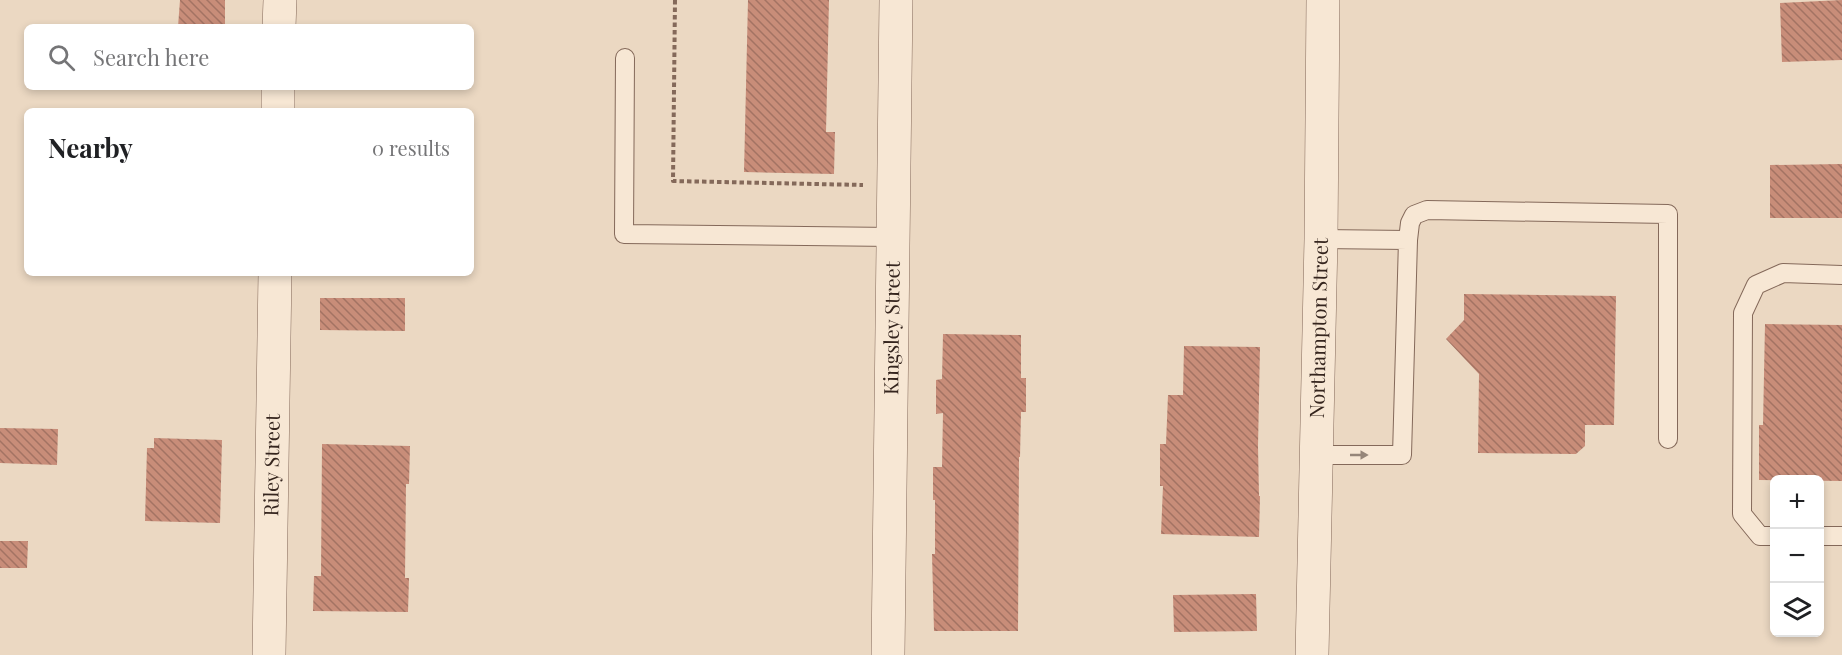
<!DOCTYPE html>
<meta charset="utf-8">
<style>
:root{--surface:#fff;--page:#f6f6f6;--text:#202124;--muted:#757577;--line:#e0e0e0}
body{margin:0;font-family:"Playfair Display",serif;background:var(--page);color:var(--text)}
.controls{position:absolute;right:18px;bottom:18px;display:grid;overflow:hidden;border-radius:9px;box-shadow:0 3px 9px #0003}
.controls button{width:54px;height:54px;display:grid;place-items:center;padding:0;border:0;border-bottom:2px solid var(--line);background:var(--surface);color:var(--text);font:30px sans-serif}
.list{margin:0;padding:0;list-style:none}
h2{display:flex;justify-content:space-between;align-items:center;height:78px;margin:0;padding:0 24px;font-size:26px}
h2 small{font-size:20px;font-weight:400;color:var(--muted)}
.icon{flex:none;width:33px;height:33px;fill:none;stroke:currentColor;stroke-width:2;stroke-linecap:round;stroke-linejoin:round}
.map{position:relative;flex:none;width:1842px;height:655px;overflow:hidden}
.search{position:absolute;background:var(--surface);box-shadow:0 3px 9px #0003;left:24px;top:24px;width:450px;height:66px;display:flex;align-items:center;gap:15px;box-sizing:border-box;padding:0 21px;border-radius:9px;color:var(--muted);font-size:22px}
.panel{position:absolute;background:var(--surface);box-shadow:0 3px 9px #0003;left:24px;top:108px;width:450px;height:168px;border-radius:9px}
.map>svg:first-child{display:block}
.building{fill:url(#building-back-hatch)}
.lines{fill:none;stroke-linecap:round;stroke-linejoin:round}
.service-casing{stroke:#84695a;stroke-width:20}
.minor-casing{stroke:#84695a;stroke-width:34}
.path{stroke:#84695a;stroke-width:4;stroke-dasharray:4.5 3;stroke-linecap:butt}
.service{stroke:#f7e7d4;stroke-width:18}
.minor{stroke:#f7e7d4;stroke-width:33}
.oneway{fill:#968679}
.labels{text-anchor:middle;stroke-width:5;stroke-linejoin:round;paint-order:stroke}
.street-label{font-size:20px;fill:#35251e;stroke:#f3e4d1}
</style>
<div class="map">
<svg width="1842" height="655" viewBox="0 0 1842 655">
<defs>
<pattern id="building-back-hatch" width="6" height="6" patternUnits="userSpaceOnUse" patternTransform="scale(1.5)"><rect width="6" height="6" fill="#c88d79"/><path d="M-1 5l2 2M0 0l6 6M5-1l2 2" fill="none" stroke="#a37363"/></pattern>
</defs>
<rect width="100%" height="100%" fill="#ebd8c2"/>
<!-- building -->
<g class="building">
<path d="M180,0H225V27H178Z"/>
<path d="M748,0H829L826,132H835L834,174L744,172Z"/>
<path d="M1842,0V60L1782,62L1780,3Z"/>
<path d="M1842,164V218H1770V165Z"/>
<path d="M1464,294L1616,296L1614,425H1585V446L1576,454L1478,453L1479,374L1446,339L1464,320Z"/>
<path d="M320,298H405V331L320,330Z"/>
<path d="M1765,324L1842,325V481L1759,480V425H1763Z"/>
<path d="M943,334L1021,335V378H1026V412H1021L1020,457H1019L1018,631H934L932,554H935V500H933V467H942L943,413L936,414V380L942,379Z"/>
<path d="M1184,346L1260,347L1258,446L1259,496H1260L1259,537L1161,534L1163,486H1160V444H1166L1168,395H1183Z"/>
<path d="M0,428L58,429L57,465L0,463Z"/>
<path d="M154,438L222,440L220,523L145,521L147,448H154Z"/>
<path d="M322,444L410,446L409,484H406L405,578H409L408,612L313,611L314,576H321Z"/>
<path d="M0,541H28L27,568H0Z"/>
<path d="M1256,594L1257,631L1174,632L1173,595Z"/>
</g>
<g class="lines">
<defs>
<g id="service">
<path d="M625,58L624,234L893,237"/>
<path d="M1408,240L1410,223L1414,215L1427,210L1668,214V439"/>
<path d="M1316,455H1402L1408,240L1321,239"/>
<path d="M1774,536H1760L1742,514L1743,313L1756,285L1783,273L1842,275"/>
<path d="M1820,536H1842"/>
</g>
<g id="minor">
<path d="M279,27L280,0"/>
<path d="M278,111V87"/>
<path id="s1" d="M269,655L275,273"/>
<path id="s2" d="M888,655L896,0"/>
<path id="s3" d="M1312,655L1321,239L1323,0"/>
</g>
</defs>
<!-- service casing -->
<use href="#service" class="service-casing"/>
<!-- minor casing -->
<use href="#minor" class="minor-casing"/>
<!-- path -->
<path class="path" d="M675,0L673,181L863,185"/>
<!-- service -->
<use href="#service" class="service"/>
<!-- minor -->
<use href="#minor" class="minor"/>
</g>
<!-- one-way arrows -->
<defs><path id="oneway-solid" d="M-6-.8H1V-3.2L6.5 0L1 3.2V.8H-6Z" transform="scale(1.5)"/></defs>
<use class="oneway" href="#oneway-solid" transform="translate(1359 455)"/>
<g class="labels">
<!-- street labels -->
<g class="street-label">
<text dy="7" stroke="none"><textPath href="#s2" startOffset="327">Kingsley Street</textPath></text>
<text dy="7" stroke="none"><textPath href="#s3" startOffset="327">Northampton Street</textPath></text>
<text dy="7" stroke="none"><textPath href="#s1" startOffset="190">Riley Street</textPath></text>
</g>
</g>
</svg>
<div class="controls">
<button>+</button>
<button>−</button>
<button><svg class="icon" aria-label="layers" viewBox="0 0 24 24"><path d="M12 4l9 5-9 5-9-5zM3 14l9 5 9-5"/></svg></button>
</div>
<div class="search"><svg class="icon" aria-label="search" viewBox="0 0 24 24"><circle cx="10" cy="10" r="6"/><path d="M15 15l6 6"/></svg>Search here</div>
<section class="panel">
<h2>Nearby<small>0 results</small></h2>
<ul class="list">
</ul>
</section>
</div>
